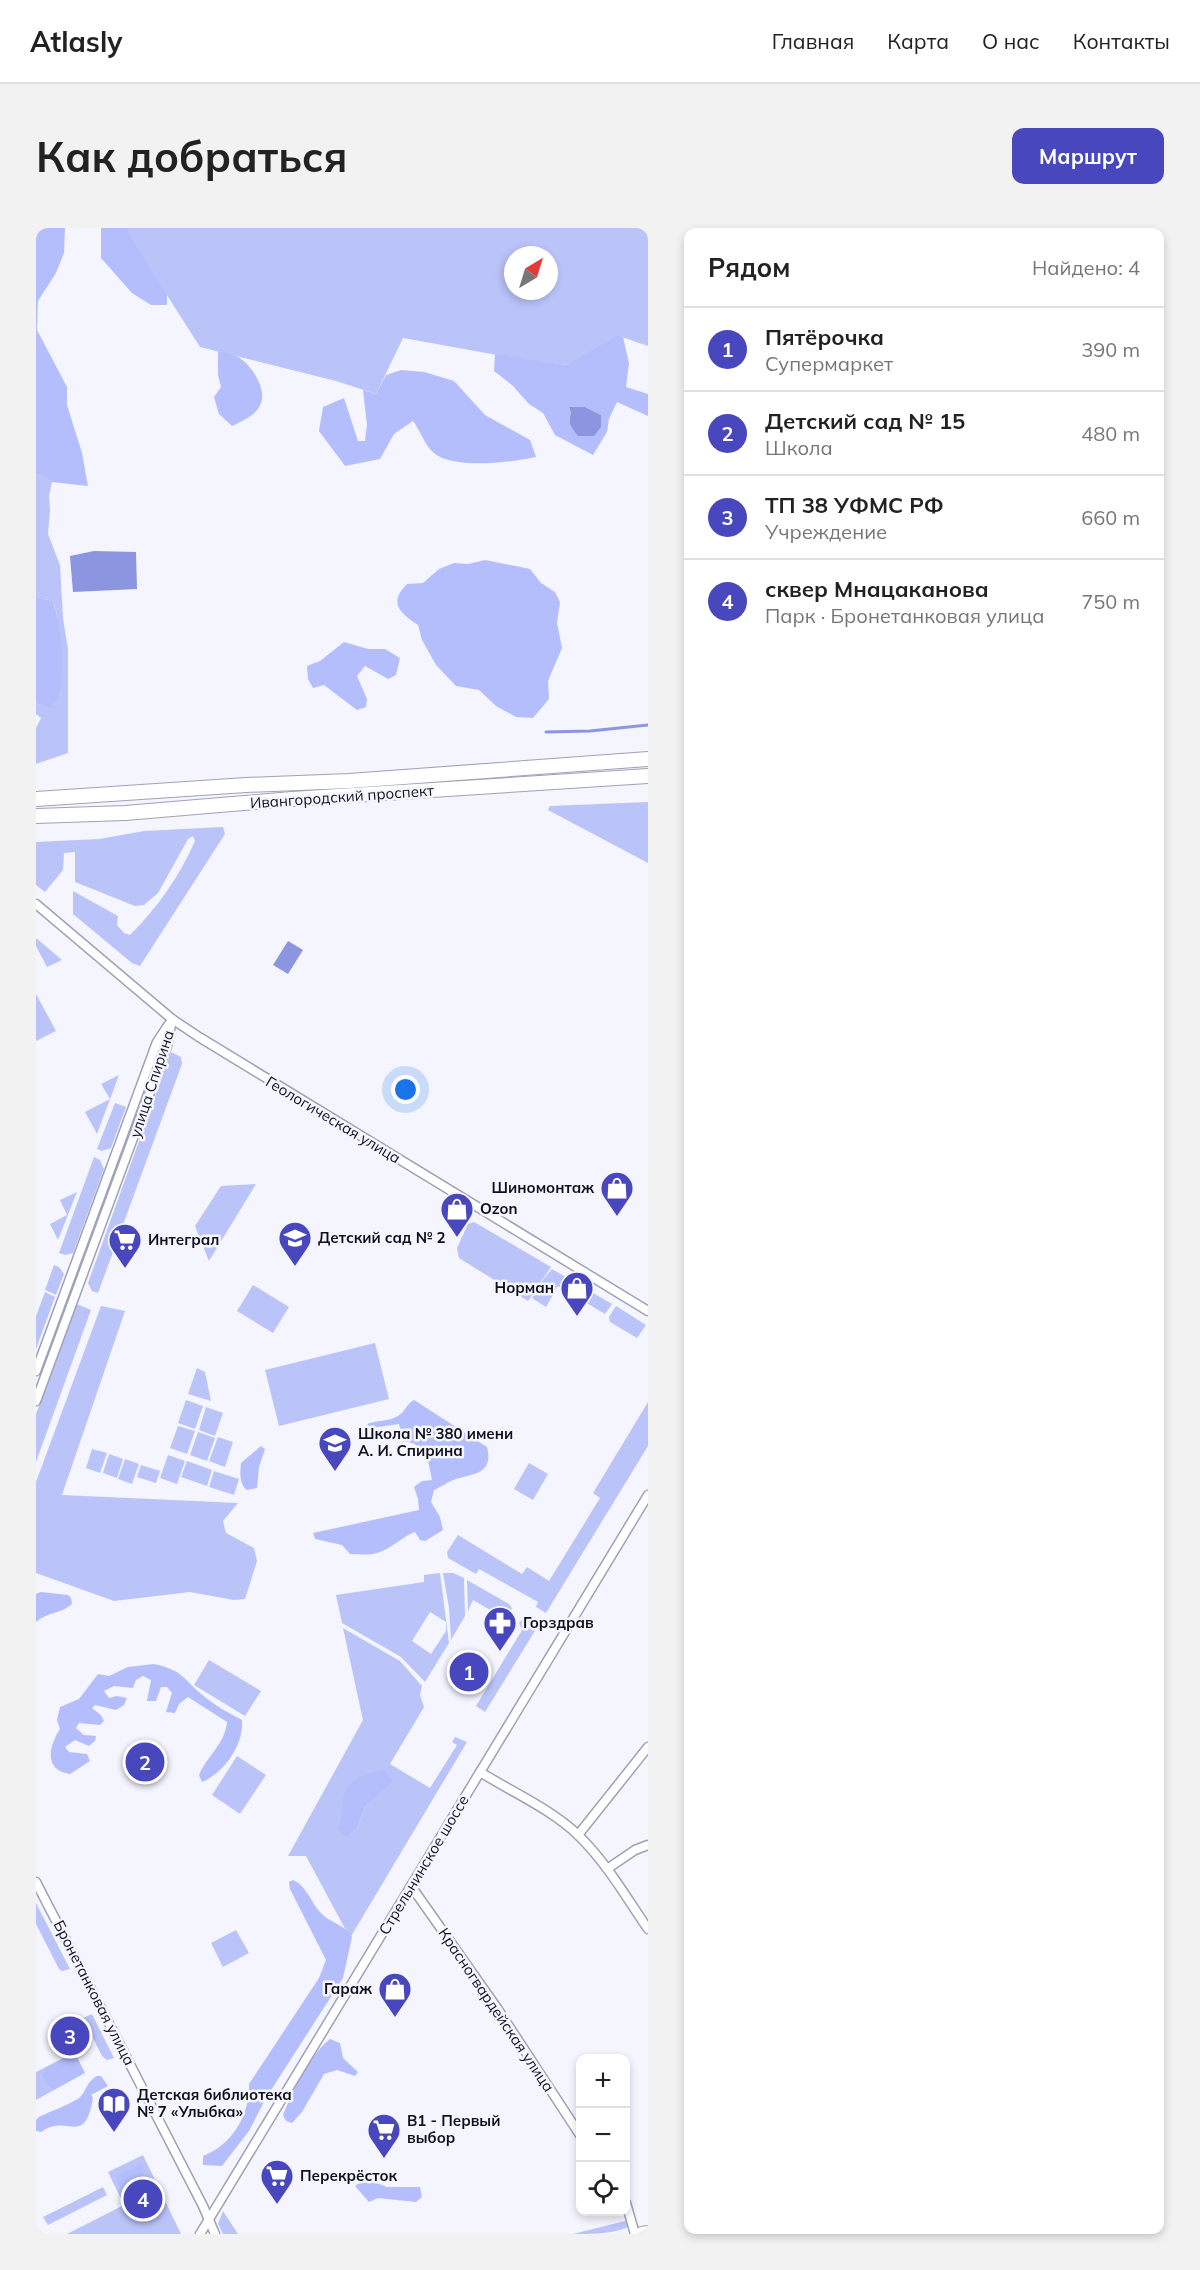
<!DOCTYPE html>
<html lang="ru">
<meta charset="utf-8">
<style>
:root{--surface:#fff;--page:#f2f2f2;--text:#222;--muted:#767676;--line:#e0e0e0;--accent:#4847bd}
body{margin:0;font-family:Mulish,sans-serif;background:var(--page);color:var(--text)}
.controls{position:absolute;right:18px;bottom:18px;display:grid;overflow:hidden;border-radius:12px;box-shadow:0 3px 9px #0003}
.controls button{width:54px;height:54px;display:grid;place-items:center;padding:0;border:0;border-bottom:2px solid var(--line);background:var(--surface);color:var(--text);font:30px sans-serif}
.compass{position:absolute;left:468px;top:18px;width:54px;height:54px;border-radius:50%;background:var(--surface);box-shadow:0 3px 9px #0003;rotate:38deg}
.you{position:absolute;left:370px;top:862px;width:21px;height:21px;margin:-15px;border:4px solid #fff;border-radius:50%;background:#1a73e8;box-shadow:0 0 0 9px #1a73e833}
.badge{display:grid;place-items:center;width:39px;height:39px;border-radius:50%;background:var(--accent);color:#fff;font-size:20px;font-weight:700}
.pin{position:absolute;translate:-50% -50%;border:3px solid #fff;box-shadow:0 2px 6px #0006}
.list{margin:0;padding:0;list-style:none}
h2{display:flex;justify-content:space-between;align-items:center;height:78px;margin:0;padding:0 24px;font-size:26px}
h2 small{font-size:20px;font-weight:400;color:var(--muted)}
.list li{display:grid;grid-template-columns:39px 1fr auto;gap:18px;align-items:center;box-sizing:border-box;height:84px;padding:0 24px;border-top:2px solid var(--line)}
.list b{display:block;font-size:22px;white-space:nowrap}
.list p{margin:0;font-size:20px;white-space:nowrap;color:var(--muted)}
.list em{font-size:20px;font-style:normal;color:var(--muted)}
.icon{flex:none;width:33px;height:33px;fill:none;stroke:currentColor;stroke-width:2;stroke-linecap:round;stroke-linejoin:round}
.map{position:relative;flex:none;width:612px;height:2006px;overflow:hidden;border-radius:12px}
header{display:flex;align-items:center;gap:36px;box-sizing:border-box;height:84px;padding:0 30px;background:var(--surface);border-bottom:2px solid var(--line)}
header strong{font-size:28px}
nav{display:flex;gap:33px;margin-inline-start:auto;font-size:21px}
.intro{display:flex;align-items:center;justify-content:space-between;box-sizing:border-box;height:144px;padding:0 36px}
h1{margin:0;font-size:42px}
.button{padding:15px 27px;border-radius:12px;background:var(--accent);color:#fff;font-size:21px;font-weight:700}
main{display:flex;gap:36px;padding:0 36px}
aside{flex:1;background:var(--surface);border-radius:12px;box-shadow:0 3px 9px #0003}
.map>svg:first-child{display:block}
.green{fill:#bbc4f9;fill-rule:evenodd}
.forest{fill:#b5befc;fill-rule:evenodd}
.water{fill:#8c96e0}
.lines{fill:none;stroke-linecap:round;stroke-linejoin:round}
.stream{stroke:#8c96e0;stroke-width:3}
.minor-casing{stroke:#9ea2b5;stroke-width:11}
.primary-casing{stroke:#9ea2b5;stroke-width:16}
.trunk-casing{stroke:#9ea2b5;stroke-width:16}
.minor{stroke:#fff;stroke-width:8}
.primary{stroke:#fff;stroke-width:14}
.trunk{stroke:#fff;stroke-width:14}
.labels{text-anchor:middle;stroke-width:5;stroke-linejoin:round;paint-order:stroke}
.street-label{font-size:15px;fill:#101118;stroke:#f4f5fe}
.poi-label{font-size:15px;font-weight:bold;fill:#101118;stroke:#f4f5fe;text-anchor:start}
</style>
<header>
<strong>Atlasly</strong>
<nav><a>Главная</a><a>Карта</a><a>О нас</a><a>Контакты</a></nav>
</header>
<div class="intro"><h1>Как добраться</h1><a class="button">Маршрут</a></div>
<main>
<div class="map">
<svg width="612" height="2006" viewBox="0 0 612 2006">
<rect width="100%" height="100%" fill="#f4f5fe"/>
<!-- green -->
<g class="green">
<path d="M92,0H612V118L580,107L532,137L489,132L367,110L340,166L300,153L164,119L92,6ZM477,27H513V63H477Z"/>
<path d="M0,245L16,254L13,268L14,282L12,306L24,337L27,390L32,421V525L0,536V500L5,490L0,486V475L14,481C17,452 31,398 16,373L0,369Z"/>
<path d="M612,574V635L512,582L514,578Z"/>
<path d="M187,599L189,606L104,738L96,735L37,686V663L82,688L81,697L88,705L94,707C122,679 143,649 159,613L157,608L152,611L122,665L108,677L99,678L39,654V624L28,625L27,642L9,664L0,657V614L63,611L108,603Z"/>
<path d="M0,710L26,732L11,739L0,718Z"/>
<path d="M0,766L20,803L0,813Z"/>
<path d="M135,824L145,829L146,836L62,1065L56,1063L52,1055Z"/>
<path d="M83,847L61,906L49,884L74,871L65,856Z"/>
<path d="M79,875L90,879L75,920L66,923L61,921Z"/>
<path d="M58,929L64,932L68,941L37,1025L29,1027L23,1025Z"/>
<path d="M220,956L173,1033L159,998L185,958Z"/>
<path d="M41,964L22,1012L14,996L31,987L24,972Z"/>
<path d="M438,994L515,1039L492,1073L423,1030L421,1020L432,996Z"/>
<path d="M18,1037L23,1039L28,1046L20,1067L9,1062Z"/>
<path d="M516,1041L576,1076L569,1086L522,1058L510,1079L496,1070L509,1049Z"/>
<path d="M217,1057L253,1079L237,1105L201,1083Z"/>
<path d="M9,1064L19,1069L0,1121V1088Z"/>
<path d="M41,1076L55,1082L0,1234V1186Z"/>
<path d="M65,1078L89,1083L26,1267L202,1275L187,1293L190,1305L218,1320L221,1333L209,1371L198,1372L154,1364L78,1373L0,1345V1254Z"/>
<path d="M580,1078L610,1097L601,1110L574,1094L573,1089Z"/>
<path d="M339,1115L353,1171L243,1198L229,1142Z"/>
<path d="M161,1140L169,1144L175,1173L152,1166Z"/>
<path d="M150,1172L167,1178L159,1201L142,1195Z"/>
<path d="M612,1174V1218L510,1385L500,1379L502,1374L443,1341L440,1346L412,1330L411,1324L422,1307L486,1346L491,1339L513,1353L564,1270L557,1265Z"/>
<path d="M170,1179L187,1185L179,1208L163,1202Z"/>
<path d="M142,1198L159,1203L151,1226L134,1220Z"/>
<path d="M162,1204L179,1210L171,1233L154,1227Z"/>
<path d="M182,1209L197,1214L189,1239L173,1233Z"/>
<path d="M56,1221L71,1225L64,1245L50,1240Z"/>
<path d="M73,1226L87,1231L81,1250L67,1245Z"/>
<path d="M132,1227L149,1233L141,1256L124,1250Z"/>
<path d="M89,1231L103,1236L96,1256L82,1251Z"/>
<path d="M151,1233L176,1242L171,1258L145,1249Z"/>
<path d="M493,1235L512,1246L497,1272L478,1261Z"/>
<path d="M105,1237L124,1243L120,1255L101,1249Z"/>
<path d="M178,1243L203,1251L198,1267L173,1259Z"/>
<path d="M404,1345L413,1415L389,1454L365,1429L306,1395L300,1367L388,1354V1347ZM394,1384L410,1394V1403L395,1426L376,1413Z"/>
<path d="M407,1345H417L428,1350L429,1388L415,1412L413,1380Z"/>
<path d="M431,1352L473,1376L476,1380L473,1388L468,1390L437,1372L432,1383Z"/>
<path d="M490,1387H495L505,1393L449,1484L440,1478L486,1402L483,1395Z"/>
<path d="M307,1400L364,1433L386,1458L384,1467L388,1479L354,1536L394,1560L421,1517L416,1514L419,1509L431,1514L314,1710L270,1628H252L327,1492ZM348,1543L356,1553L329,1579L321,1600H302Z"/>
<path d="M173,1432L225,1463L209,1488L158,1457Z"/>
<path d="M201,1528L230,1547L204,1586L176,1567Z"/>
<path d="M0,1675L34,1741L26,1743L23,1741L0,1696Z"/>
<path d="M200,1702L213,1725L187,1739L175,1715Z"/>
<path d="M56,1786L78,1830L71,1832L66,1828L47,1790Z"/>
<path d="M8,1840L5,1847L12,1859L18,1862L0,1872V1844Z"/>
<path d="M107,1927L145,2006H31L88,1977L72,1944Z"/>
<path d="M67,1959L71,1967L12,1997L7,1989Z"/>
<path d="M187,1983L202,2006H187L182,1996Z"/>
<path d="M593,1992L592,1999C578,2006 553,2006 537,2006Z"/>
</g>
<!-- forest -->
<g class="forest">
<path d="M0,0H29L28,25L20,45L2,73L1,102L31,159V177L46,225L52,258L16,254L0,245Z"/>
<path d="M65,0H92L93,6L131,67V77H115L96,65L65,30Z"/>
<path d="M580,107L587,109L593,135L590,159L612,166V188L581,174L573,191L571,204L557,227L519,207L507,185L493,176L476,157L458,143L459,126L531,137ZM533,179H549L565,187L558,208H548L533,192L535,185Z"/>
<path d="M182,123C188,125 195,125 200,128C214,134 231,160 225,175C221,187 206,193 196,198L183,186L178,169L185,159L182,147Z"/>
<path d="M365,142L388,144L418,153L449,187L494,212L500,229C476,234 418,242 398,225C389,218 384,202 377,193L358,206L344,231L309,238L283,203L287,179L308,170L322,213H329L331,197L327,162L340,166L350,147Z"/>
<path d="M449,332L494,341L505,355L519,364L524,374L521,395L526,420L512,453L513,471L497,490L480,489L460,478L443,462L420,458L400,437L386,412L382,397C364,385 352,375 371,356L387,355L403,341L418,335L432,336Z"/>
<path d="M0,369L16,373C26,391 30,450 22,469C20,473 16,477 14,481L0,475Z"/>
<path d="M308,414L332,421H349L364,430L360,447L352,451L329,438L321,448L331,471L330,479L321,482L288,457L277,460L272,451L271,438L284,433Z"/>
<path d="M378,1172L451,1219C458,1246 437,1246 420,1251C413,1253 405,1259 398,1262L395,1274L404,1289L407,1302L389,1313L384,1312L379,1304C366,1309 357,1319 344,1324C334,1328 324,1326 314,1326L306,1317L279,1311L277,1305L383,1282L382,1271L378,1259L386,1253L396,1252C392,1232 391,1216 367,1213L363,1196L335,1200L331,1196C340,1192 351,1194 360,1189C369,1185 370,1176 378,1172Z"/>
<path d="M225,1218L229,1221L223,1239L221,1260L211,1262C203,1256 204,1244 205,1235Z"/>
<path d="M5,1364L32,1367L35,1370L36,1376C25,1386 11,1384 0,1394V1366Z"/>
<path d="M118,1436C148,1442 148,1453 169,1469C181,1479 193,1485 206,1492C208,1517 188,1545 166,1554L163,1547C171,1528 189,1516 191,1494L152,1469L143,1476L139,1485L130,1484L136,1465L131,1459H125L120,1473H111L115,1452L107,1448L100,1452L97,1460L78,1458L68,1463L73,1470L81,1468L91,1470L88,1477L80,1482L59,1477L56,1480L65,1487L68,1493L64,1497L43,1495L40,1500L48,1507L60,1508L59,1513L53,1518L39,1512L29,1519L33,1524L51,1526L54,1533L34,1546C7,1542 13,1518 24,1501L21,1492L24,1479L43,1471L62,1446L73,1448L92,1439Z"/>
<path d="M348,1542L357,1553L329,1579L321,1600L310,1609L302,1600C306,1592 305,1585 306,1576C310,1551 325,1546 348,1542Z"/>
<path d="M257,1652C271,1658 275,1675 285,1685C294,1695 310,1697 316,1709L307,1750L230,1870L213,1903L186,1938L167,1937V1928C196,1917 214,1887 213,1856L283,1750L290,1732L254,1661L253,1654Z"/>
<path d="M294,1811L304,1815L307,1830L322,1844L319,1848L301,1842L288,1846L266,1884L256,1895L250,1893L247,1887C258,1861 272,1829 294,1811Z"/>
<path d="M34,1815L49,1845L18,1862L12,1859L5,1847L8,1840L33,1827L29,1818Z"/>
<path d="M61,1848H65L72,1858L55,1867L57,1870C48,1921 32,1884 5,1904L0,1903V1892L3,1889C13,1884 35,1876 43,1870C52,1862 49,1855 61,1848Z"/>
<path d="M102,1935L106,1936L109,1962L96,1971L88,1967L81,1953L83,1946L98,1940Z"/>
<path d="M330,1951L351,1959H384L386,1969L380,1974L342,1970L333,1974L319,1958Z"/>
</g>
<!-- water -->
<g class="water">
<path d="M533,179H549L565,187V199L558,208H542C536,200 531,195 535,185Z"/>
<path d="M58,323L100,324L101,361L37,364L34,328Z"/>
<path d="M252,713L267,722L252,746L237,737Z"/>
</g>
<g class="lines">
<!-- stream -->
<path class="stream" d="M510,504L554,503L612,497"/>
<defs>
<g id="minor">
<path d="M0,676L136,791L163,809L612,1083"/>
<path d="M0,1143L121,814L133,796"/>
<path d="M0,1173L131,818L136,791"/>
<path d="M444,1544C476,1564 515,1581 542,1607C570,1634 590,1669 612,1701"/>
<path d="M542,1607L612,1519"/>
<path d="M571,1641L599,1622L612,1617"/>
<path d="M0,1654L167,1978L179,2006"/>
<path d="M375,1658L461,1780L544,1907"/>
<path d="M590,1975L599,2006"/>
<path d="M164,2006L612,1267"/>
</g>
<path id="primary" d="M606,2006L612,2005"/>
<g id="trunk">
<path d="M0,571L210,557L313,553L612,531"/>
<path d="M0,588L89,585L256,571L612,548"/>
</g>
</defs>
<!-- minor casing -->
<use href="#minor" class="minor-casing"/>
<!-- primary casing -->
<use href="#primary" class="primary-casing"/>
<!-- trunk casing -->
<use href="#trunk" class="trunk-casing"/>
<!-- minor -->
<use href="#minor" class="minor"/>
<!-- primary -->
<use href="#primary" class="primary"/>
<!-- trunk -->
<use href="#trunk" class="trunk"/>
</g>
<!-- icons -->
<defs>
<symbol id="shop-pin" viewBox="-11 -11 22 30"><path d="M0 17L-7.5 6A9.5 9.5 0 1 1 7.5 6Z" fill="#4847bd" stroke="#f4f5fe"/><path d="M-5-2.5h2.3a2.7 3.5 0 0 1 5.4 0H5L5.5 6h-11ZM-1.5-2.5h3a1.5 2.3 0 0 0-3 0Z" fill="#fff"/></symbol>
<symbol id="school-pin" viewBox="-11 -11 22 30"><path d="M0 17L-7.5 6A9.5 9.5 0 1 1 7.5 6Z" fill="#4847bd" stroke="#f4f5fe"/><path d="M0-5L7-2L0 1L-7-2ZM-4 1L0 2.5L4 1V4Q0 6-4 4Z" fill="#fff"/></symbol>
<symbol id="supermarket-pin" viewBox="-11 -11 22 30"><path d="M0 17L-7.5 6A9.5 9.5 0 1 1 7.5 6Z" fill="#4847bd" stroke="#f4f5fe"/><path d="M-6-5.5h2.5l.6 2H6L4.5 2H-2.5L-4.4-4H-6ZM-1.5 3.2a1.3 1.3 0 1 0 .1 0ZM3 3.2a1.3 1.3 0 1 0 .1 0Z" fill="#fff"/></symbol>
<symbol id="pharmacy-pin" viewBox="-11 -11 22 30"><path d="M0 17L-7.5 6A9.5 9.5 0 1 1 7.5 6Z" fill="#4847bd" stroke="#f4f5fe"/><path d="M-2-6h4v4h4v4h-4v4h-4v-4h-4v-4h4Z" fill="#fff"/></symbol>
<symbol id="library-pin" viewBox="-11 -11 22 30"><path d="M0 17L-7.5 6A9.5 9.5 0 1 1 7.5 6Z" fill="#4847bd" stroke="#f4f5fe"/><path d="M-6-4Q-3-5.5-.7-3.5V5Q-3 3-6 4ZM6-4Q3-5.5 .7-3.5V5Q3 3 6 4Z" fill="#fff"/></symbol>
</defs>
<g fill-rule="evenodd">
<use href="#shop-pin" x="562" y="941" width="38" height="52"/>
<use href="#shop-pin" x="402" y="962" width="38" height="52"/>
<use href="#school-pin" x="240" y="991" width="38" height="52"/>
<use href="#supermarket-pin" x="70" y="993" width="38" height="52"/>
<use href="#shop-pin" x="522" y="1041" width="38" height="52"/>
<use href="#school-pin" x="280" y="1196" width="38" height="52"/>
<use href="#pharmacy-pin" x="445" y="1376" width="38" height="52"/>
<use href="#shop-pin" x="340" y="1742" width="38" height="52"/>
<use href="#library-pin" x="59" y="1857" width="38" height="52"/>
<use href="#supermarket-pin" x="329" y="1883" width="38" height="52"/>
<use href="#supermarket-pin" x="222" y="1929" width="38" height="52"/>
</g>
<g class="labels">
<!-- street labels -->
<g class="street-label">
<text transform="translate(306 569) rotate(-4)" y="5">Ивангородский проспект</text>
<text transform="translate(116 856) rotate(-72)" y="5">улица Спирина</text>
<text transform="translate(297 892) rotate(31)" y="5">Геологическая улица</text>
<text transform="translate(388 1637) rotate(-59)" y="5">Стрельнинское шоссе</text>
<text transform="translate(58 1765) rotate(63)" y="5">Бронетанковая улица</text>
<text transform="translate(460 1782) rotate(56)" y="5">Красногвардейская улица</text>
</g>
<!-- poi labels -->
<g class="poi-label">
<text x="558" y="965" text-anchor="end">Шиномонтаж</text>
<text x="444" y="986">Ozon</text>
<text x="282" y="1015">Детский сад № 2</text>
<text x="112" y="1017">Интеграл</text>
<text x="518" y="1065" text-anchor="end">Норман</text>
<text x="322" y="1211">Школа № 380 имени<tspan x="322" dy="17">А. И. Спирина</tspan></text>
<text x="487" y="1400">Горздрав</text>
<text x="336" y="1766" text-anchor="end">Гараж</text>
<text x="101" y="1872">Детская библиотека<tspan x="101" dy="17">№ 7 «Улыбка»</tspan></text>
<text x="371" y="1898">В1 - Первый<tspan x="371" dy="17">выбор</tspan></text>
<text x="264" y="1953">Перекрёсток</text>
</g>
</g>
</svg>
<div class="controls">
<button>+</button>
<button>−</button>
<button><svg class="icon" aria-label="locate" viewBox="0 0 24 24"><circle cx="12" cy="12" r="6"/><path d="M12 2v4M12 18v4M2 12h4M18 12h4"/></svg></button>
</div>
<svg class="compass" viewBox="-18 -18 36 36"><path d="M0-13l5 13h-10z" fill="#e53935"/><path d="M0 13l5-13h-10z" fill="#767676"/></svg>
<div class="you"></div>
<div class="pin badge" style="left:433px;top:1444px">1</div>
<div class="pin badge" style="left:109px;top:1534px">2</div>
<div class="pin badge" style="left:34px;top:1808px">3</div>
<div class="pin badge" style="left:107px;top:1971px">4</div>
</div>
<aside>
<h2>Рядом<small>Найдено: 4</small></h2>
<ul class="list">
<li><span class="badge">1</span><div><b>Пятёрочка</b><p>Супермаркет</p></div><em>390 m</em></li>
<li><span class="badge">2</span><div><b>Детский сад № 15</b><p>Школа</p></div><em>480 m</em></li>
<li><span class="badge">3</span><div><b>ТП 38 УФМС РФ</b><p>Учреждение</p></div><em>660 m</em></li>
<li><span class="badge">4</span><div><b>сквер Мнацаканова</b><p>Парк · Бронетанковая улица</p></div><em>750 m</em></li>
</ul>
</aside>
</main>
